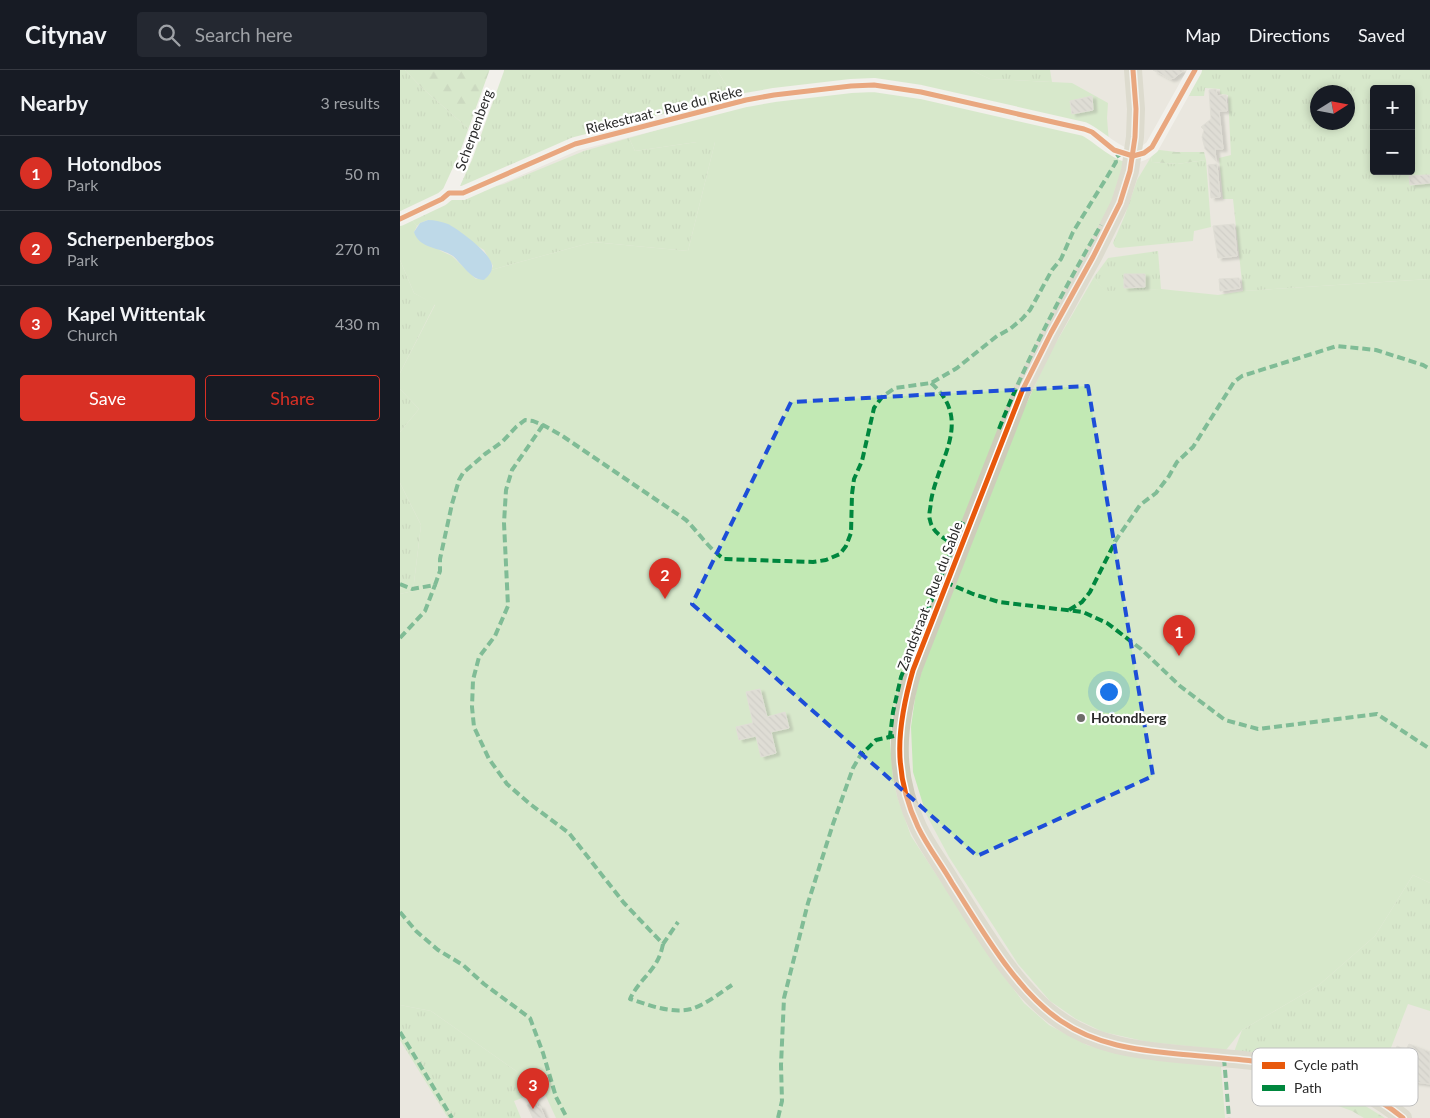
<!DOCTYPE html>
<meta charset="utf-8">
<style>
:root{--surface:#171b24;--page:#242831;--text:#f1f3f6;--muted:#9ea1a6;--line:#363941;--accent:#d93025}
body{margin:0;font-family:Lato,sans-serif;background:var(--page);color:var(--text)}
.controls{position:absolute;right:15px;top:15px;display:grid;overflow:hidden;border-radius:5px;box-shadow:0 2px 8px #0003}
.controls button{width:45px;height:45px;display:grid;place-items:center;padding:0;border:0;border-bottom:1px solid var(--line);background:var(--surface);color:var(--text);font:25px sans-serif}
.compass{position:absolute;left:910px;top:15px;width:45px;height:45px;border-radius:50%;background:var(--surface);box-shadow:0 2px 8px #0003;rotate:79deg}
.you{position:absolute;left:708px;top:621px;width:18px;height:18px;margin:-12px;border:4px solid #fff;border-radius:50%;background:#1a73e8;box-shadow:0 0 0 8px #1a73e833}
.badge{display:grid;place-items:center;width:32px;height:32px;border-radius:50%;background:var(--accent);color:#fff;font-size:16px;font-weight:700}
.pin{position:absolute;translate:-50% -41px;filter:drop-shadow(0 1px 2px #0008)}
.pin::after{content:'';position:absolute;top:26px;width:18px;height:15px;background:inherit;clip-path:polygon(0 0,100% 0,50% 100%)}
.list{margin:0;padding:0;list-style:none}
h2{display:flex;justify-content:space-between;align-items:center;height:65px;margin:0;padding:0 20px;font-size:21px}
h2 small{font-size:16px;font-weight:400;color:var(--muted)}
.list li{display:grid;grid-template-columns:32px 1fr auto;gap:15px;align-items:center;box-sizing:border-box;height:75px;padding:0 20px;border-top:1px solid var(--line)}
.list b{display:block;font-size:19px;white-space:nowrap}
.list p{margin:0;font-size:16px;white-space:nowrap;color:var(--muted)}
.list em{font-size:16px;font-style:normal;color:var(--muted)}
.actions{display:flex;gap:10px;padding:15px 20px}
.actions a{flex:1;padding:11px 0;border:1px solid var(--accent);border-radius:5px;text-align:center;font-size:18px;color:var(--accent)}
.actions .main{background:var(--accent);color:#fff}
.icon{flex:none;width:28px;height:28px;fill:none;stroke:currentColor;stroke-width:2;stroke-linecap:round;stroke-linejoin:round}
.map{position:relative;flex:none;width:1030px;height:1048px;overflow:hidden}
header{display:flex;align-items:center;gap:30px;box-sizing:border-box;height:70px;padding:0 25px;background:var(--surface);border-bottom:1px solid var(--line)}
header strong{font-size:24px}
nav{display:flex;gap:28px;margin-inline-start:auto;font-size:18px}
.search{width:350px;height:45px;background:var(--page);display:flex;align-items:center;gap:12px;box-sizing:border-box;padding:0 18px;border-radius:5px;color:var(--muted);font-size:19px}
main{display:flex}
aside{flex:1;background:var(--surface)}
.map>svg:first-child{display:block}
.grass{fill:url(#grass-tufts);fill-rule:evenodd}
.forest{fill:url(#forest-firs)}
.park{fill:#c2e9b4}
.water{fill:#8bc8f3}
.building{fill:url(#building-back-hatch);stroke:#d4d2cb;filter:url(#shadow)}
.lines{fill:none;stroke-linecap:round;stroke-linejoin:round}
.minor{stroke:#fcfbfa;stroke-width:14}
.major{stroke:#ceccba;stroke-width:18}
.quiet{stroke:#00873e;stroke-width:4;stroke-dasharray:8 4;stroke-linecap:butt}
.cycleway-casing{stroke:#fff;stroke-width:8}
.cycleway{stroke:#e8590c;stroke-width:5}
.marked{fill:none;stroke:#1d4ed8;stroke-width:4;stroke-dasharray:10 6;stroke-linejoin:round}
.poi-dot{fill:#6d6c69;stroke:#fff;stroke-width:2}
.labels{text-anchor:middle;stroke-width:4.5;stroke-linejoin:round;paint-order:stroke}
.street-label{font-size:14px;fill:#2a2a2a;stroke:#fff}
.poi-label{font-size:14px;font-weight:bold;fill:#2a2a2a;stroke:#fff;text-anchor:start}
.key{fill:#fff;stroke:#bfbfbf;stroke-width:1}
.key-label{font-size:14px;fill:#2a2a2a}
</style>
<header>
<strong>Citynav</strong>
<div class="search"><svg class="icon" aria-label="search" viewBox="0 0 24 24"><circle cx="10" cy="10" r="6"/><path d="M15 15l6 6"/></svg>Search here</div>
<nav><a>Map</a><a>Directions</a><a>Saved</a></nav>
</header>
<main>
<aside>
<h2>Nearby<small>3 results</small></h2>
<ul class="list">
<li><span class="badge">1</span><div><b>Hotondbos</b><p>Park</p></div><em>50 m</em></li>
<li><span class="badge">2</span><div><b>Scherpenbergbos</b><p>Park</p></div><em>270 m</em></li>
<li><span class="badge">3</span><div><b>Kapel Wittentak</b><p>Church</p></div><em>430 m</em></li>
</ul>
<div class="actions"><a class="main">Save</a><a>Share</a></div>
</aside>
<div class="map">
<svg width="1030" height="1048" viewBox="0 0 1030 1048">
<defs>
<pattern id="grass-tufts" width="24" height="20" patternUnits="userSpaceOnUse" patternTransform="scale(1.25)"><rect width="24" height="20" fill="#c2e9b4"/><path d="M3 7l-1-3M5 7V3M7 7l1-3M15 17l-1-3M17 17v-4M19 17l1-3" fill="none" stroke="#a7c89b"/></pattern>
<pattern id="forest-firs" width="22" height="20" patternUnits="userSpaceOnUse" patternTransform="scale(1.25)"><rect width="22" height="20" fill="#c2e9b4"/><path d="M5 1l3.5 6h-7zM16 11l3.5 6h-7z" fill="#a7c89b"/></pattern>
<pattern id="building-back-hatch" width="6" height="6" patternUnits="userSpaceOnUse" patternTransform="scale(1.25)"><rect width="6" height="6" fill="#d2d0ca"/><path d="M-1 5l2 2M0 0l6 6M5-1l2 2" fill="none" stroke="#b4b3ae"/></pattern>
<filter id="shadow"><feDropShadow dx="4" dy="2.5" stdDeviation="1" flood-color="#0004"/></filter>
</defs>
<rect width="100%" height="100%" fill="#eae7df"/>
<!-- grass -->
<g class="grass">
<path d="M0,0H5L21,17L70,60L50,120L0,147Z"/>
<path d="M100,0H317L328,18L324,28L298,39L198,61L62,120L59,119Z"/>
<path d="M571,0H650L652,12L590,9Z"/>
<path d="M800,0H1030V209L843,221L833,129H823L819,88L831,85L828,25L820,24V19L805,18L804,26H789ZM974,19H1011V101H974ZM918,22H948V52H918Z"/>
<path d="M229,68L235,81L297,72H315L288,181L193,172L91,200L93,196L84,180L76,175L28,150L20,153L17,156L11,149L65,124L104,114L184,81Z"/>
<path d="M751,87L752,92L777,94L806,90L811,157L794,161L793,171L719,178L715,177L713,173L725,145L737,110Z"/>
<path d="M715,120L711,137L528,539L500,613L493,642L490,672L488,668L498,608L527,535L668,215Z"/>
<path d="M758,181L761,219L705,222L694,207L708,188Z"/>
<path d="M0,190L14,223L35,234L0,303Z"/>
<path d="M0,319L19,339L0,362Z"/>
<path d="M0,413L21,455L13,521L0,524Z"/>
<path d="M1013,805L1030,813V941L1008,934L975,1019L834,982L842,960L919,915L975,866Z"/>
<path d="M0,935L31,941L143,1020L114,1031L121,1048H48L0,970Z"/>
</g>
<!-- forest -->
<g class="forest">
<path d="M5,0H92L70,60L21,17Z"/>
<path d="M760,80L776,82H804L806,90L777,94L752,92L751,87L753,81Z"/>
<path d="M919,1016L954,1029L985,1048H964L952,1041L922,1030L917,1021Z"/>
</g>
<!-- park -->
<g class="park">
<path d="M317,0H571L590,9L672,13L708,33L707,48L709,73L725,83L721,102L708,140L668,215L527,535L498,608L488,668L490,672L493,708L497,726L511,766L597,897L624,933L649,955L687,975L713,982L821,996L825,1048H156L143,1020L31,941L0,935V524L13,521L21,455L0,413V362L19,339L0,319V303L35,235L14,223L0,190V154L11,149L17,156L14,162L41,181L52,186L76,209L90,204L91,200L193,172L288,181L315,72H297L235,81L229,68L300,48L298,39L324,28L328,18Z"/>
<path d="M694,207L705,221L761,219L818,225L843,221L1030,209V813L1013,805L975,866L919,915L842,960L826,980L748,972L703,962L676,949L650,931L618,894L549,787L526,744L513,702L511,657L517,614L537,559L623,341L650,283Z"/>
</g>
<!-- water -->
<path class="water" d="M28,150C35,150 42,152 48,154C58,159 94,185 92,197C92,203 88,206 84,210C71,210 62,194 53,186C40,177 19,179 14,162L20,153Z"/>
<!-- building -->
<g class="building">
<path d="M753,0H784L774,8L770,9Z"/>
<path d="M816,19L817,26L826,25L827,41H819L823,79H815L816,91L805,79L802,67L804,60L801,57L811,49L809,20Z"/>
<path d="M692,26L693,40L672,44L670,31Z"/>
<path d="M817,94L820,127L811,128L808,95Z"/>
<path d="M1026,105H1030V113L1010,115L1009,106Z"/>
<path d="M834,154L837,186L818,188L813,156Z"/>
<path d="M724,204H745V217L724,218Z"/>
<path d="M839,208L840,218L820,221L819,209Z"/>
<path d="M360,619L367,647L385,642L389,658L371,662L376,683L361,687L356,666L339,670L336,657L353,653L346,622Z"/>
<path d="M1009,974L1030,982V1014L1000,1010L1002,1006L988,1000L997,976L1006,980Z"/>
<path d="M135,1031L138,1037L140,1036L145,1048H133L127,1035Z"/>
</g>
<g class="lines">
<!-- minor -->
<g class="minor">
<path d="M49,123H63L175,74L346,30L374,25L451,16L474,15L521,22L684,59C706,69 726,101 752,77L795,0"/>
<path d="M0,149L42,129L49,123L66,86L97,0"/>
</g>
<!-- major -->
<path class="major" d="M733,0L736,39L735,67L730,101L720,133L693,187L651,263L622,321L513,600C497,656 492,702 518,757C527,776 541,794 552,813C581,858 616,921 661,951C696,975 736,980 778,984C860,992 935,992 1003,1048"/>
<!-- quiet -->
<g class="quiet">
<path d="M531,313C574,350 538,389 531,431C531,437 528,445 530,450C532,462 544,469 554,474"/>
<path d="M143,355L112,400L106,420L104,453L108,536L95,566L79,587L73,610L72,637L74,657L89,689L107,714L130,734L169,763L224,833L263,874L278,852"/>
<path d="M599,359C627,288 663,221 701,155"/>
<path d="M545,512L573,524L599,532L683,542L707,553L741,579L780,616L825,650L858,659L977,644L1030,679"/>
<path d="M0,514L12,519L35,515L40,501V489L52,434L59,410L63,403L85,384L102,372L116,357L125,350L133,351L143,355L161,365L286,450C299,463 309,479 324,489L413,492L426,490L440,484L446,476L451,463L452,424L454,409L462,391L474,338L482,327L495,318L531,313L557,298L597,266L610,259L622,249L630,240L652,200L661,189L673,162L707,107L716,92L715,88L722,83"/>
<path d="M669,540L682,532L690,522L716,470L740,435L756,423L769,406L777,392L793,377L834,312L842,306L937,276L976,280L1023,295L1030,299"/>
<path d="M0,568L25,541L35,515"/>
<path d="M488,668L490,666L493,642L501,607L563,452"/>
<path d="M0,842L16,861L38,880L63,895L84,914L130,948L143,983L156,1027L167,1048"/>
<path d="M263,874C258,901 241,906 230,929C249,935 271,944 291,939C305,935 320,923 332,915"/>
<path d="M0,962L52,1048"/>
<path d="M824,988L829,1048"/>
<path d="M378,1048L382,1031L381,995L384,928L408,833L433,754L453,698L460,686L476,670L494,666"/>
</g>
<defs>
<g id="cycleway">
<path d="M733,0L736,39L735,67L730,101L720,133L693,187L651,263L622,321L513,600C497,656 492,702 518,757C527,776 541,794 552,813C581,858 616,921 661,951C696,975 736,980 778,984C860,992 935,992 1003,1048"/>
<path d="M733,86L744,83L752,77L795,0"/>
<path d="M0,149L42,129L49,123H63L175,74L346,30L374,25L451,16L474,15L521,22L684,59L692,62L714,80L733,86"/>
</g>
</defs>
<!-- cycleway casing -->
<use href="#cycleway" class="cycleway-casing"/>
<!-- cycleway -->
<use href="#cycleway" class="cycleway"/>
</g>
<!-- marked area -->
<path d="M0 0H1030V1048H0ZM688,316L753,706L577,786L292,534L391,332Z" fill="#eae7df" fill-opacity=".55" fill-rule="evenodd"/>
<path class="marked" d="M688,316L753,706L577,786L292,534L391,332Z"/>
<!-- markers -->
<circle class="poi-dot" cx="681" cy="648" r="5"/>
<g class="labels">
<!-- street labels -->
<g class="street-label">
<text transform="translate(264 40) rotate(-14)" y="5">Riekestraat - Rue du Rieke</text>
<text transform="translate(74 60) rotate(-70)" y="5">Scherpenberg</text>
<text transform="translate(530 526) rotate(-69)" y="5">Zandstraat - Rue du Sable</text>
</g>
<!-- poi labels -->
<g class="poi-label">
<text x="691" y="653">Hotondberg</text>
</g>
</g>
<!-- legend -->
<rect x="852" y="978" width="166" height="58" rx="8" class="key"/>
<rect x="862" y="992" width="23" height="7" fill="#e8590c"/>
<rect x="862" y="1015" width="23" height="6" fill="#00873e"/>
<g class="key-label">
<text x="894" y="1000">Cycle path</text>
<text x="894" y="1023">Path</text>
</g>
</svg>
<div class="controls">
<button>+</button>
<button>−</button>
</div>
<svg class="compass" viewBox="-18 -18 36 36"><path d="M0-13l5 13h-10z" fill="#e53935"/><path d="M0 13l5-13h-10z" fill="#9ea1a6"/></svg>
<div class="you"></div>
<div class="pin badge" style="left:779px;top:586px">1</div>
<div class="pin badge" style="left:265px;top:529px">2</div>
<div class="pin badge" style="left:133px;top:1039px">3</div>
</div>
</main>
